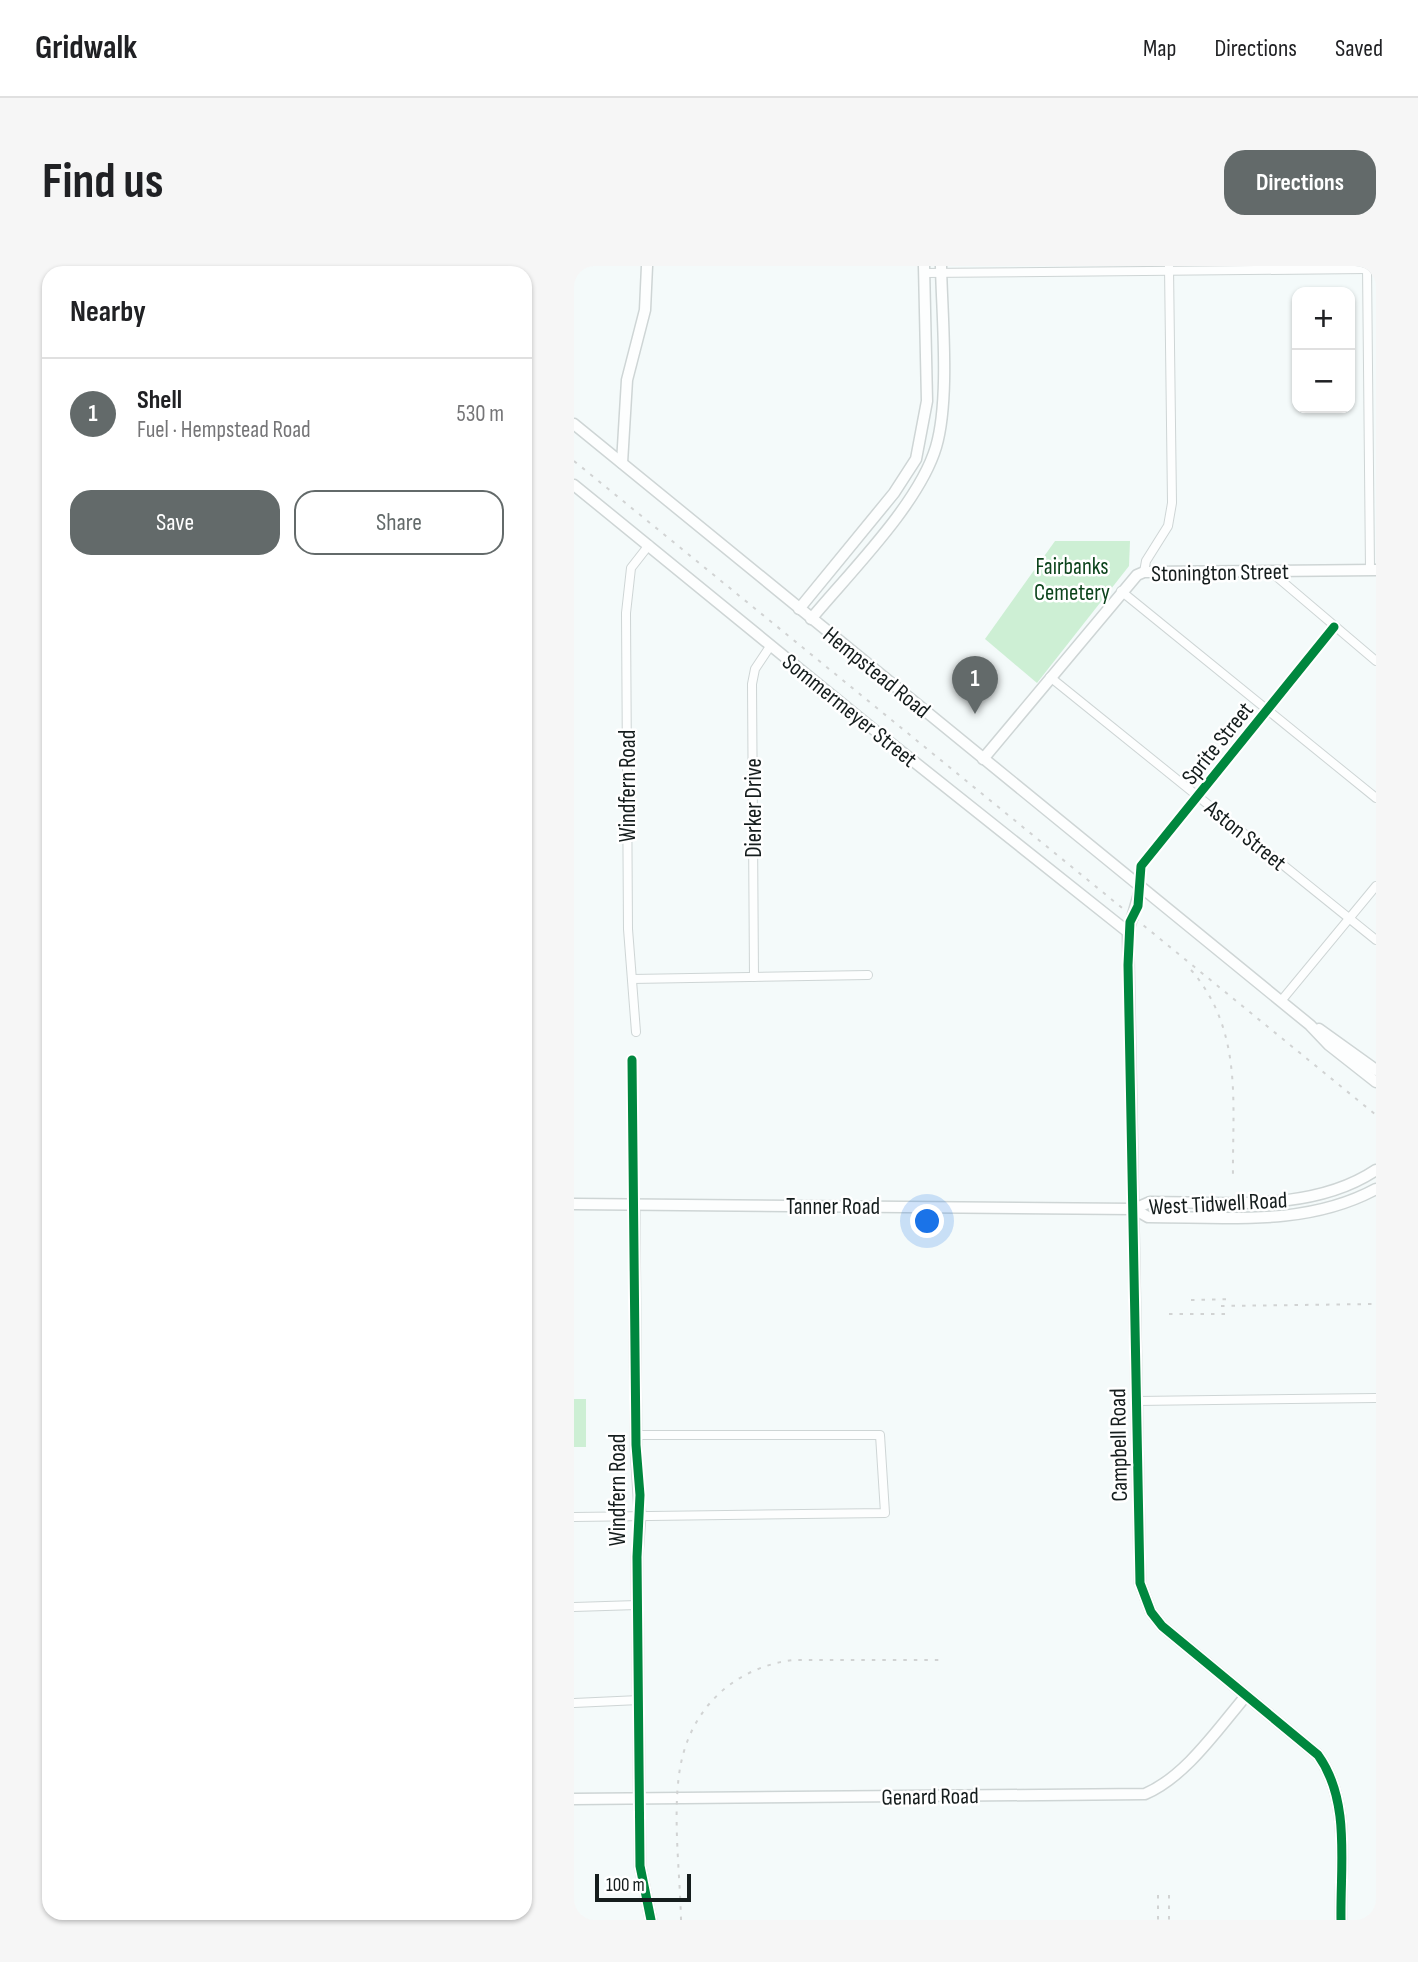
<!DOCTYPE html>
<meta charset="utf-8">
<style>
:root{--surface:#fff;--page:#f6f6f6;--text:#202124;--muted:#757577;--line:#e0e0e0;--accent:#636a6a}
body{margin:0;font-family:"Sofia Sans Condensed",sans-serif;background:var(--page);color:var(--text)}
.controls{position:absolute;right:21px;top:21px;display:grid;overflow:hidden;border-radius:14px;box-shadow:0 2px 5px #0004}
.controls button{width:63px;height:63px;display:grid;place-items:center;padding:0;border:0;border-bottom:2px solid var(--line);background:var(--surface);color:var(--text);font:35px sans-serif}
.scale{position:absolute;left:21px;bottom:18px;width:96px;box-sizing:border-box;padding-left:7px;border:4px solid #151d1d;border-top:0;font-size:19px;line-height:24px;white-space:nowrap;color:#151d1d;-webkit-text-stroke:5px #fff;paint-order:stroke}
.you{position:absolute;left:354px;top:956px;width:24px;height:24px;margin:-18px;border:5px solid #fff;border-radius:50%;background:#1a73e8;box-shadow:0 0 0 10px #1a73e833}
.badge{display:grid;place-items:center;width:46px;height:46px;border-radius:50%;background:var(--accent);color:#fff;font-size:23px;font-weight:700}
.pin{position:absolute;translate:-50% -58px;filter:drop-shadow(0 2px 4px #0008)}
.pin::after{content:'';position:absolute;top:37px;width:24px;height:21px;background:inherit;clip-path:polygon(0 0,100% 0,50% 100%)}
.list{margin:0;padding:0;list-style:none}
h2{display:flex;justify-content:space-between;align-items:center;height:91px;margin:0;padding:0 28px;font-size:30px}
h2 small{font-size:23px;font-weight:400;color:var(--muted)}
.list li{display:grid;grid-template-columns:46px 1fr auto;gap:21px;align-items:center;box-sizing:border-box;height:112px;padding:0 28px;border-top:2px solid var(--line)}
.list b{display:block;font-size:26px;white-space:nowrap}
.list p{margin:0;font-size:23px;white-space:nowrap;color:var(--muted)}
.list em{font-size:23px;font-style:normal;color:var(--muted)}
.actions{display:flex;gap:14px;padding:21px 28px}
.actions a{flex:1;padding:16px 0;border:2px solid var(--accent);border-radius:21px;text-align:center;font-size:24px;color:var(--accent)}
.actions .main{background:var(--accent);color:#fff}
.map{position:relative;flex:none;width:802px;height:1654px;overflow:hidden;border-radius:21px}
header{display:flex;align-items:center;gap:42px;box-sizing:border-box;height:98px;padding:0 35px;background:var(--surface);border-bottom:2px solid var(--line)}
header strong{font-size:33px}
nav{display:flex;gap:38px;margin-inline-start:auto;font-size:24px}
.intro{display:flex;align-items:center;justify-content:space-between;box-sizing:border-box;height:168px;padding:0 42px}
h1{margin:0;font-size:49px}
.button{padding:18px 32px;border-radius:21px;background:var(--accent);color:#fff;font-size:24px;font-weight:700}
main{display:flex;gap:42px;padding:0 42px}
aside{flex:1;background:var(--surface);border-radius:21px;box-shadow:0 2px 5px #0004}
.map>svg:first-child{display:block}
.green{fill:#cdefd4}
.lines{fill:none;stroke-linecap:round;stroke-linejoin:round}
.street-casing{stroke:#ced5d5;stroke-width:10}
.secondary-casing{stroke:#ced5d5;stroke-width:13}
.street{stroke:#fdfefe;stroke-width:8}
.secondary{stroke:#fdfefe;stroke-width:10}
.rail{stroke:#d1d3d3;stroke-width:2;stroke-dasharray:3.5 7;stroke-linecap:butt}
.cycleway-casing{stroke:#fff;stroke-width:13}
.cycleway{stroke:#00873e;stroke-width:9}
.labels{text-anchor:middle;stroke-width:5;stroke-linejoin:round;paint-order:stroke}
.park-label{font-size:23px;fill:#0c441c;stroke:#fff}
.street-label{font-size:23px;fill:#151d1d;stroke:#fff}
</style>
<header>
<strong>Gridwalk</strong>
<nav><a>Map</a><a>Directions</a><a>Saved</a></nav>
</header>
<div class="intro"><h1>Find us</h1><a class="button">Directions</a></div>
<main>
<aside>
<h2>Nearby<small></small></h2>
<ul class="list">
<li><span class="badge">1</span><div><b>Shell</b><p>Fuel · Hempstead Road</p></div><em>530 m</em></li>
</ul>
<div class="actions"><a class="main">Save</a><a>Share</a></div>
</aside>
<div class="map">
<svg width="802" height="1654" viewBox="0 0 802 1654">
<rect width="100%" height="100%" fill="#f4fafa"/>
<!-- green -->
<g class="green">
<path d="M481,275H556L555,300L463,417L411,373Z"/>
<rect x="0" y="1133" width="12" height="48"/>
</g>
<g class="lines">
<defs>
<g id="street">
<path d="M793,0L796,304"/>
<path d="M350,7L793,3"/>
<path d="M696,305L802,395"/>
<path d="M570,306L572,295L594,260L598,237L595,1"/>
<path d="M547,325L802,532"/>
<path d="M476,411L802,674"/>
<path d="M567,621V600L760,361"/>
<path d="M180,711L178,418L181,403L197,379"/>
<path d="M58,713L294,709"/>
<path d="M707,735L802,620"/>
<path d="M62,766L54,663L52,347L57,302L75,279"/>
<path d="M58,794L60,938"/>
<path d="M563,1135L802,1132"/>
<path d="M0,1251L311,1247L306,1169H62"/>
<path d="M0,1341L63,1339"/>
<path d="M0,1437L65,1434"/>
</g>
<g id="secondary">
<path d="M0,158L736,759L755,779L802,816"/>
<path d="M48,197L53,114L71,44L73,0"/>
<path d="M0,219L304,467L554,666"/>
<path d="M225,343L320,227L342,193L353,135L350,0"/>
<path d="M237,353C276,306 345,238 362,181C376,133 368,51 367,0"/>
<path d="M409,493L563,309L570,306L802,304"/>
<path d="M567,621L554,666L566,1317L577,1346L588,1360L744,1489C777,1535 766,1599 767,1654"/>
<path d="M745,763L802,804"/>
<path d="M0,938L560,943L576,936C649,936 738,947 802,904"/>
<path d="M60,938L62,1179L66,1250L63,1291L66,1600L77,1654"/>
<path d="M560,943L574,951C651,951 732,961 802,923"/>
<path d="M0,1533L571,1528C611,1511 643,1464 671,1431"/>
</g>
</defs>
<!-- street casing -->
<use href="#street" class="street-casing"/>
<!-- secondary casing -->
<use href="#secondary" class="secondary-casing"/>
<!-- street -->
<use href="#street" class="street"/>
<!-- secondary -->
<use href="#secondary" class="secondary"/>
<!-- rail -->
<g class="rail">
<path d="M0,195L802,849"/>
<path d="M617,704C670,765 658,839 659,913"/>
<path d="M617,1034L658,1033"/>
<path d="M647,1040L802,1038"/>
<path d="M595,1048H658"/>
<path d="M584,1629V1654"/>
<path d="M595,1629V1654"/>
<path d="M107,1654C106,1608 99,1554 105,1509C113,1446 157,1402 219,1394H368"/>
</g>
<defs>
<g id="cycleway">
<path d="M760,361L567,600L564,640L556,656L554,699L566,1317L577,1346L588,1360L744,1489C777,1535 766,1599 767,1654"/>
<path d="M58,794L62,1179L66,1229L63,1291L66,1600L77,1654"/>
</g>
</defs>
<!-- cycleway casing -->
<use href="#cycleway" class="cycleway-casing"/>
<!-- cycleway -->
<use href="#cycleway" class="cycleway"/>
</g>
<g class="labels">
<!-- park labels -->
<g class="park-label">
<text x="498" y="308">Fairbanks<tspan x="498" dy="26">Cemetery</tspan></text>
</g>
<!-- street labels -->
<g class="street-label">
<text transform="translate(646 306) rotate(-1)" y="8">Stonington Street</text>
<text transform="translate(303 406) rotate(39)" y="8">Hempstead Road</text>
<text transform="translate(276 444) rotate(39)" y="8">Sommermeyer Street</text>
<text transform="translate(643 477) rotate(-51)" y="8">Sprite Street</text>
<text transform="translate(53 520) rotate(-90)" y="8">Windfern Road</text>
<text transform="translate(179 542) rotate(-90)" y="8">Dierker Drive</text>
<text transform="translate(672 569) rotate(39)" y="8">Aston Street</text>
<text transform="translate(644 937) rotate(-3)" y="8">West Tidwell Road</text>
<text x="259" y="948">Tanner Road</text>
<text transform="translate(544 1179) rotate(-91)" y="8">Campbell Road</text>
<text transform="translate(43 1224) rotate(-90)" y="8">Windfern Road</text>
<text transform="translate(356 1530) rotate(-1)" y="8">Genard Road</text>
</g>
</g>
</svg>
<div class="controls">
<button>+</button>
<button>−</button>
</div>
<div class="scale">100 m</div>
<div class="you"></div>
<div class="pin badge" style="left:401px;top:448px">1</div>
</div>
</main>
